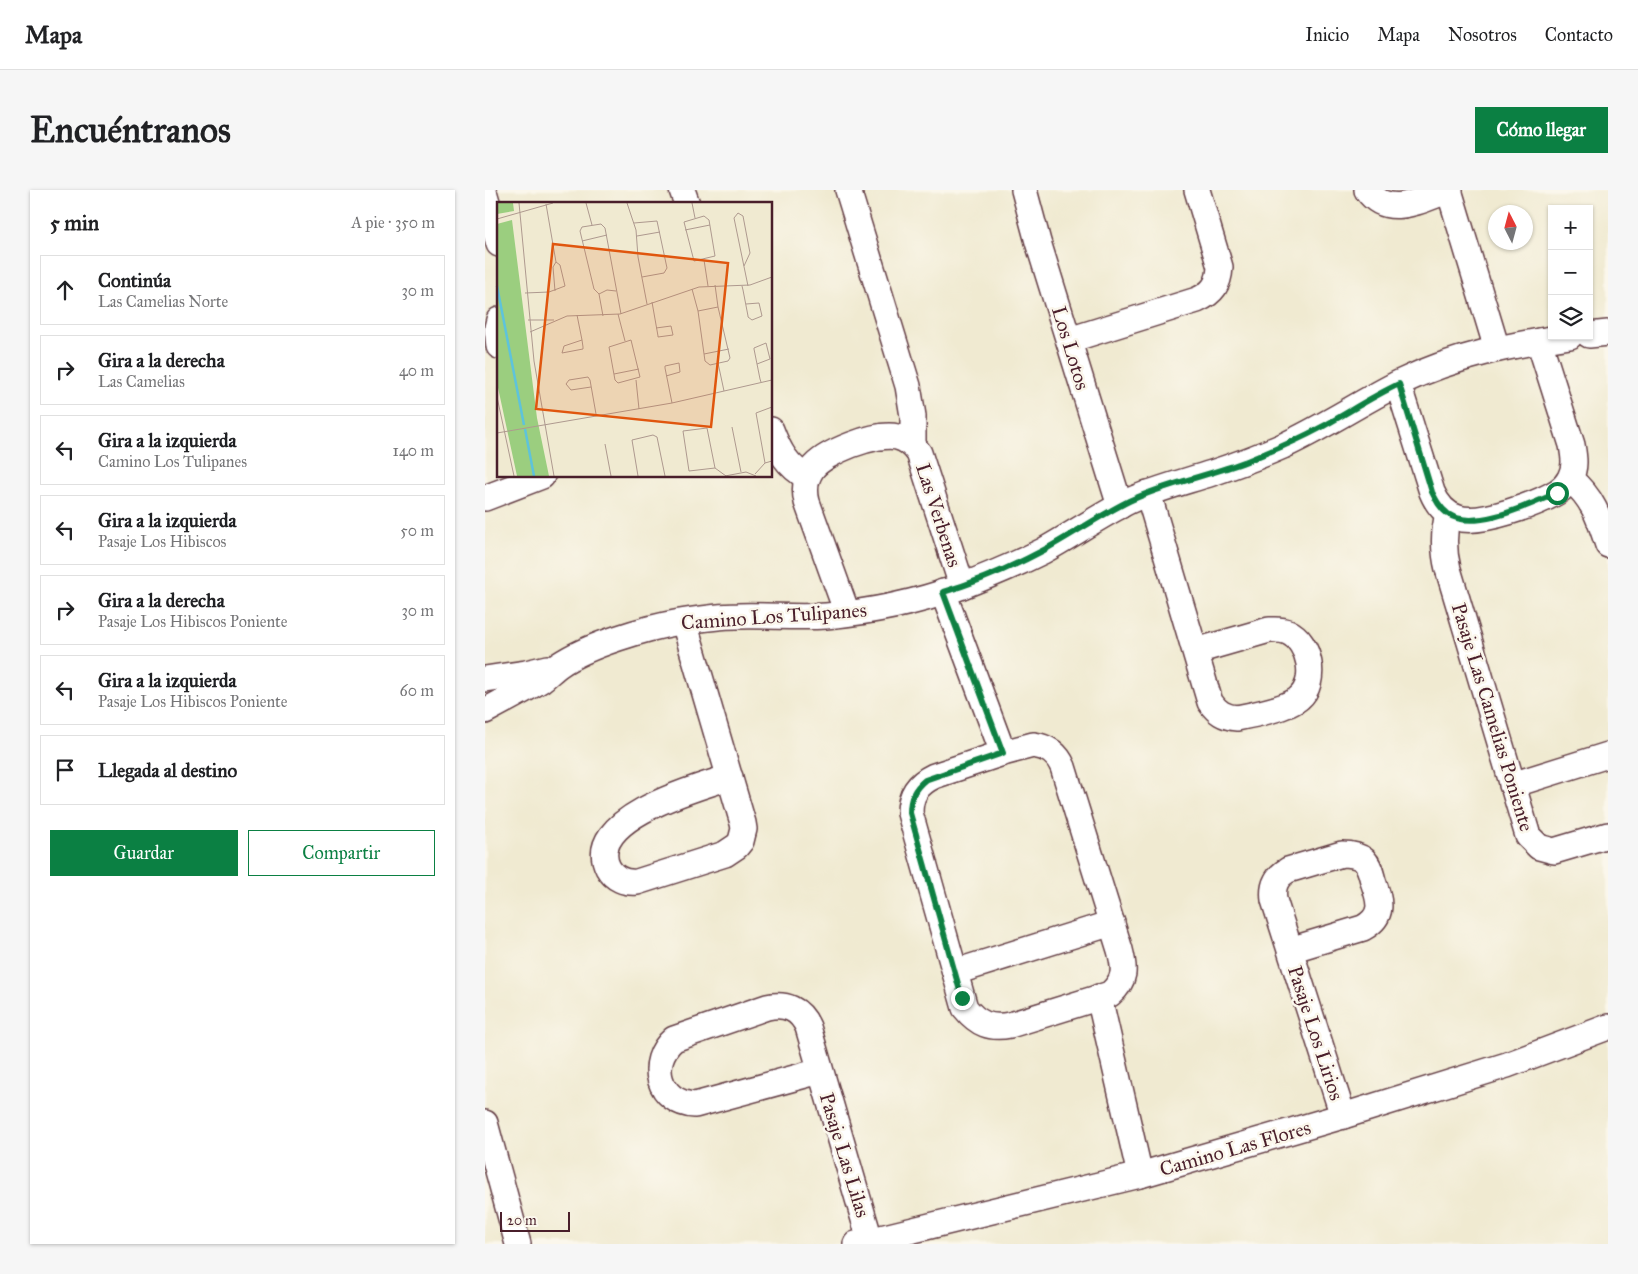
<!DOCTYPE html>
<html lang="es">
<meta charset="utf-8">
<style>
:root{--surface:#fff;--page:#f6f6f6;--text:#202124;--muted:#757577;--line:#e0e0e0;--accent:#0b8043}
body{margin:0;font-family:"IM FELL Great Primer",serif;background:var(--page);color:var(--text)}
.controls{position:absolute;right:15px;top:15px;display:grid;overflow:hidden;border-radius:0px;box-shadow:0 1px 4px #0004}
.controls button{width:45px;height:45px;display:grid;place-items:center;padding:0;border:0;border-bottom:1px solid var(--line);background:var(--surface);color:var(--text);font:25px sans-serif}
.compass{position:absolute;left:1003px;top:15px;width:45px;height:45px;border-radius:50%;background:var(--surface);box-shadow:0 1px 4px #0004;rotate:354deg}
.scale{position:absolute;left:15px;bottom:12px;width:70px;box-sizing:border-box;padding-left:5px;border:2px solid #4a1f2b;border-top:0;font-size:14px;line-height:18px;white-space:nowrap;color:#4a1f2b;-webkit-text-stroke:4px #fbf7ec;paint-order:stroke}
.stop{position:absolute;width:15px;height:15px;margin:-11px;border:4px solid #0b8043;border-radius:50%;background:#fff}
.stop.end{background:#0b8043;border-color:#fff;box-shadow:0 1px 5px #0008}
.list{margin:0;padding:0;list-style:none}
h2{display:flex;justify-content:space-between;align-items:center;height:65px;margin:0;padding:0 20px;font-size:21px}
h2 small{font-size:16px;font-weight:400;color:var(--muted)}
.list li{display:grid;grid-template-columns:32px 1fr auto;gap:15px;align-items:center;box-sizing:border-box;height:70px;margin:0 10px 10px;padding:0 10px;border:1px solid var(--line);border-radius:0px}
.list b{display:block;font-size:19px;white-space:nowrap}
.list p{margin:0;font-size:16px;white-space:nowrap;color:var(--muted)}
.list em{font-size:16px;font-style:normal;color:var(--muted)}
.actions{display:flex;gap:10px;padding:15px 20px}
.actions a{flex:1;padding:11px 0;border:1px solid var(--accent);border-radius:0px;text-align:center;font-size:18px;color:var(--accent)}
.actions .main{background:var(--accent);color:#fff}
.icon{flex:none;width:28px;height:28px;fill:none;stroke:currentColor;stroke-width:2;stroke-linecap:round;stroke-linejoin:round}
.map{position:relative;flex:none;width:1123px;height:1054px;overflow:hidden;border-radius:0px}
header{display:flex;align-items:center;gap:30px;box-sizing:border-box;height:70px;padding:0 25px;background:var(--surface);border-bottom:1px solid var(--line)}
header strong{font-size:24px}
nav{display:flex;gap:28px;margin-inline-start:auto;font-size:18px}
.intro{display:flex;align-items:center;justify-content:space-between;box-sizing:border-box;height:120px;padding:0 30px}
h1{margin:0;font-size:35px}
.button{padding:12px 22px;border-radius:0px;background:var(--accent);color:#fff;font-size:18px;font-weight:700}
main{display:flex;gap:30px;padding:0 30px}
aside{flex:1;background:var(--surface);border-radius:0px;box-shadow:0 1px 4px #0004}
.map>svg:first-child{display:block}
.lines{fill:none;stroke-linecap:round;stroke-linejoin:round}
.street-casing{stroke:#633d44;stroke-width:28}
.street{stroke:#fff;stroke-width:25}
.route{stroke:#0b8043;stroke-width:6}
.labels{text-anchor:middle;stroke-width:5;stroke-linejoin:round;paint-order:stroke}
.street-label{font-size:20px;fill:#4a1f2b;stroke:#fbf7ec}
.inset-river{fill:none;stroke:#5ec3db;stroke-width:2.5}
.inset-road{fill:none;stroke:#ae998f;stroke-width:1}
.view{fill:#e0560e;fill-opacity:0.15;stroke:#e0560e;stroke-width:2.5}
.inset-edge{fill:none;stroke:#4a1f2b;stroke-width:2.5}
</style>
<header>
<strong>Mapa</strong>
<nav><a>Inicio</a><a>Mapa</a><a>Nosotros</a><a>Contacto</a></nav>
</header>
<div class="intro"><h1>Encuéntranos</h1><a class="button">Cómo llegar</a></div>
<main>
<aside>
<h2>5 min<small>A pie · 350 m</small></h2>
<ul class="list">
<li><svg class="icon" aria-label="ahead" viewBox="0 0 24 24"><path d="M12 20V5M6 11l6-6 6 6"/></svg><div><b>Continúa</b><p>Las Camelias Norte</p></div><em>30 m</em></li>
<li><svg class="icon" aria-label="right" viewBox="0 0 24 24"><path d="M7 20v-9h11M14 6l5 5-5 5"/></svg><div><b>Gira a la derecha</b><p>Las Camelias</p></div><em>40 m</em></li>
<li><svg class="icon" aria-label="left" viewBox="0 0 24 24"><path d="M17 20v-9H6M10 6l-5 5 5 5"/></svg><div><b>Gira a la izquierda</b><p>Camino Los Tulipanes</p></div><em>140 m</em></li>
<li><svg class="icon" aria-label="left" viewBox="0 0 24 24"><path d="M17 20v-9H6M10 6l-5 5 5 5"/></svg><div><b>Gira a la izquierda</b><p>Pasaje Los Hibiscos</p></div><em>50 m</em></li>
<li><svg class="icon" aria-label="right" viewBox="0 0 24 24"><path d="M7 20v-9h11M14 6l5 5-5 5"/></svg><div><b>Gira a la derecha</b><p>Pasaje Los Hibiscos Poniente</p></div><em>30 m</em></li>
<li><svg class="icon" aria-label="left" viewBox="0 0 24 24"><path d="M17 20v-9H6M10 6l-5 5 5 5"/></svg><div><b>Gira a la izquierda</b><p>Pasaje Los Hibiscos Poniente</p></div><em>60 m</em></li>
<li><svg class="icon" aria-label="arrive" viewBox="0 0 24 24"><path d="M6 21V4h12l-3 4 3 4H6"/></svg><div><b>Llegada al destino</b></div></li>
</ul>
<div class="actions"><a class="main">Guardar</a><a>Compartir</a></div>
</aside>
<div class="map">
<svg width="1123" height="1054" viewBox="0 0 1123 1054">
<rect width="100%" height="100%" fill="#fbf7ec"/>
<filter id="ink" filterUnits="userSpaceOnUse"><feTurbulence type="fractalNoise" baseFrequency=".02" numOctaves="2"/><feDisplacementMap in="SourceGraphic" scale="10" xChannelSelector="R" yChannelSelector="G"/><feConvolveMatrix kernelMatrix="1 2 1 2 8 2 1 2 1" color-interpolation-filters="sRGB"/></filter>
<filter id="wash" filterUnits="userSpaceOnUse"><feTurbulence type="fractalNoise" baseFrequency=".0096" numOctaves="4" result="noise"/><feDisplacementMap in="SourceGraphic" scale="20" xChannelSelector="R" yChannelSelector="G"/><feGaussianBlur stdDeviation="1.12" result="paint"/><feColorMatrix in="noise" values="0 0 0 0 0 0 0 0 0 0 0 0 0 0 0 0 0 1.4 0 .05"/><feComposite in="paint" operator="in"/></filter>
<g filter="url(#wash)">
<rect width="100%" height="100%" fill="#f0ead1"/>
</g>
<g filter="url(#ink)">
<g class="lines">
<defs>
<g id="street">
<path d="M197,0L202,14"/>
<path d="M363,0L423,196L428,226V255"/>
<path d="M539,0L553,52L635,316"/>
<path d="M882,0C903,30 937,9 965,0"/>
<path d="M964,0L1012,159"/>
<path d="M0,5L14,54"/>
<path d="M14,130L12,138L14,156"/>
<path d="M1104,145L1123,143"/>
<path d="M584,150L712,110C728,103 734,94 735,77L712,0"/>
<path d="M913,194L947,302C952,314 960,324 973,328C995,335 1052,314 1072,302C1077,299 1082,294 1085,288C1091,277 1089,267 1087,255L1054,151"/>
<path d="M286,240C294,261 302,276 322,287"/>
<path d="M1085,289C1108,308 1114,327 1123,355"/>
<path d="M663,303L725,512C732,522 739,527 752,528C767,525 803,518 814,508C833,492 825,452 803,442C796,439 790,440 784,440L711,461"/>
<path d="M0,308L57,286"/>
<path d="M963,324C958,343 958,359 963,379L1043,646L1054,657L1069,661L1123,645"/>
<path d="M458,402L518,563"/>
<path d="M362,423L322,312C319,300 320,289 327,279C339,262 392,242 412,247C422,249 428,255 434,263L477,396"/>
<path d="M199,432L258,633L259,639L256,651L252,656L240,664L152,692C140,693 129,689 123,678C98,629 213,597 245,587"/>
<path d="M0,489L41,483L62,478"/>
<path d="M0,521C19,511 38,501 56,490C63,485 68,479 74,475C103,455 161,438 195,432C214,429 234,426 253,426C282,425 312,428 341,426C385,422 430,413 472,398C501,387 530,375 558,361C587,345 614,326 644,311C671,299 699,292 727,283C751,275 775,266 798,256C839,237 876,212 916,192C970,166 1026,155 1085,146"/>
<path d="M548,555C563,557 572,563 578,577L635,760C640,779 641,790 625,804L525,835C505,839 493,834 480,818L425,623C425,605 432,594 449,586L518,563Z"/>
<path d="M1027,595L1123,565"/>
<path d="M805,760L878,738C900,726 895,711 888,691C886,684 885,676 879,670C873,665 865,664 857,664L803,680C791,687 787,696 789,710L858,926"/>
<path d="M470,782L627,733"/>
<path d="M614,807L655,985"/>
<path d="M335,881L210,915C173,913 162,872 189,849L282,817C301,813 315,819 323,837L385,1050"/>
<path d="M0,933L33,1054"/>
<path d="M371,1054L655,985L858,926L1022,875L1123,837"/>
</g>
</defs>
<!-- street casing -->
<use href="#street" class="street-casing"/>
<!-- street -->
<use href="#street" class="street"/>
</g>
</g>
<g class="lines" filter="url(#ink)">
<!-- route -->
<path class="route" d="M477,808L425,623C425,608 429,599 440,590L518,563L458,402C493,392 527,377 559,360C588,344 614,326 644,311C682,293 723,286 762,271C787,261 811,251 835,238C861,224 886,207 914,194L947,302C951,310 955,318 963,324C990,342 1045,314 1072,303"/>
</g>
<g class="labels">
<!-- street labels -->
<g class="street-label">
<text transform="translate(586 158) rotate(73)" y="7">Los Lotos</text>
<text transform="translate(454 325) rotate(72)" y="7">Las Verbenas</text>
<text transform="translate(289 426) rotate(-4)" y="7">Camino Los Tulipanes</text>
<text transform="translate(1008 527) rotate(73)" y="7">Pasaje Las Camelias Poniente</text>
<text transform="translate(831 843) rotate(72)" y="7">Pasaje Los Lirios</text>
<text transform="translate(750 958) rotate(-16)" y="7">Camino Las Flores</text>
<text transform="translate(360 965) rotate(73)" y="7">Pasaje Las Lilas</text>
</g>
</g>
<!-- overview -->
<g transform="translate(12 12)">
<rect width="275" height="275" fill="#f0ead1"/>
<path d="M0,1H16L17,9L0,12ZM15,18L40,216L52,274H20L0,181V22Z" fill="#9bce7f"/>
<path class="inset-river" d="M0,84L27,223M28,227L37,274"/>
<path class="inset-road" d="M22,1L37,159L57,274M89,1L95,23M130,1L139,28L141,55L150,102M195,1L198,16M207,14L212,18L218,54L197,59L187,20ZM0,17L56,1M137,21L160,19L170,66L167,71L145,75M188,28L213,23M140,34L163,30M85,39L110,33M207,58L211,84M247,64L253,51L246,14L241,11L237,16L251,84M218,83L221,105M245,84L246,88L251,114V115L255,118L265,114L262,101L249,102M195,87L201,109M58,89L56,65L59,60M28,91L52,90L68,84L63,63L59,60L49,2M102,92L97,87L83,29L85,25L104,22L108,26L124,112M102,92L106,114M102,92L110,88L119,89M155,100L161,134V135L176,133L174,124L159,126M201,109L208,159L213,163L231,159L233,156L221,105M201,109L221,105M121,112L128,139M80,113L85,138L86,145V147L65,151L67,144L85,138M31,118H57M33,130L70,114L123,112L202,85L253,83L275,75M134,138L143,175L121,181L118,178L112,145ZM207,152L232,147M221,161L227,189M260,162L273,157L269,141L257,146V147L263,177L264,180M117,172L142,167M169,174L183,170L182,161L168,164V166L175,201M139,178L142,207M94,185L74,188L69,182L72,178L91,175L93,178L99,212M0,195L17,274M235,225L244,270M0,231L175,201L275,178M108,242L114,274M268,261L259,211L275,205M218,266L192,269L186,229L210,226L218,266L229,274M258,272L268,261L275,259M141,274L135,238L156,233L160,235L168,274M228,274L249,270L259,274"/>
<path class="view" d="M56,42L231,61L214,225L39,207Z"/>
<rect width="275" height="275" class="inset-edge"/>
</g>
</svg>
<div class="controls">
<button>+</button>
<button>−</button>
<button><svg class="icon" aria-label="layers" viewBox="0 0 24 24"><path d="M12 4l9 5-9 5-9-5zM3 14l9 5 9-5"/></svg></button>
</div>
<svg class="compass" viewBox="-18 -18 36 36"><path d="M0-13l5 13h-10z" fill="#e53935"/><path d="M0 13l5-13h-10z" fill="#757577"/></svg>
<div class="scale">20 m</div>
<div class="stop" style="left:1072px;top:303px"></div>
<div class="stop end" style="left:477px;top:808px"></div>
</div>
</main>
